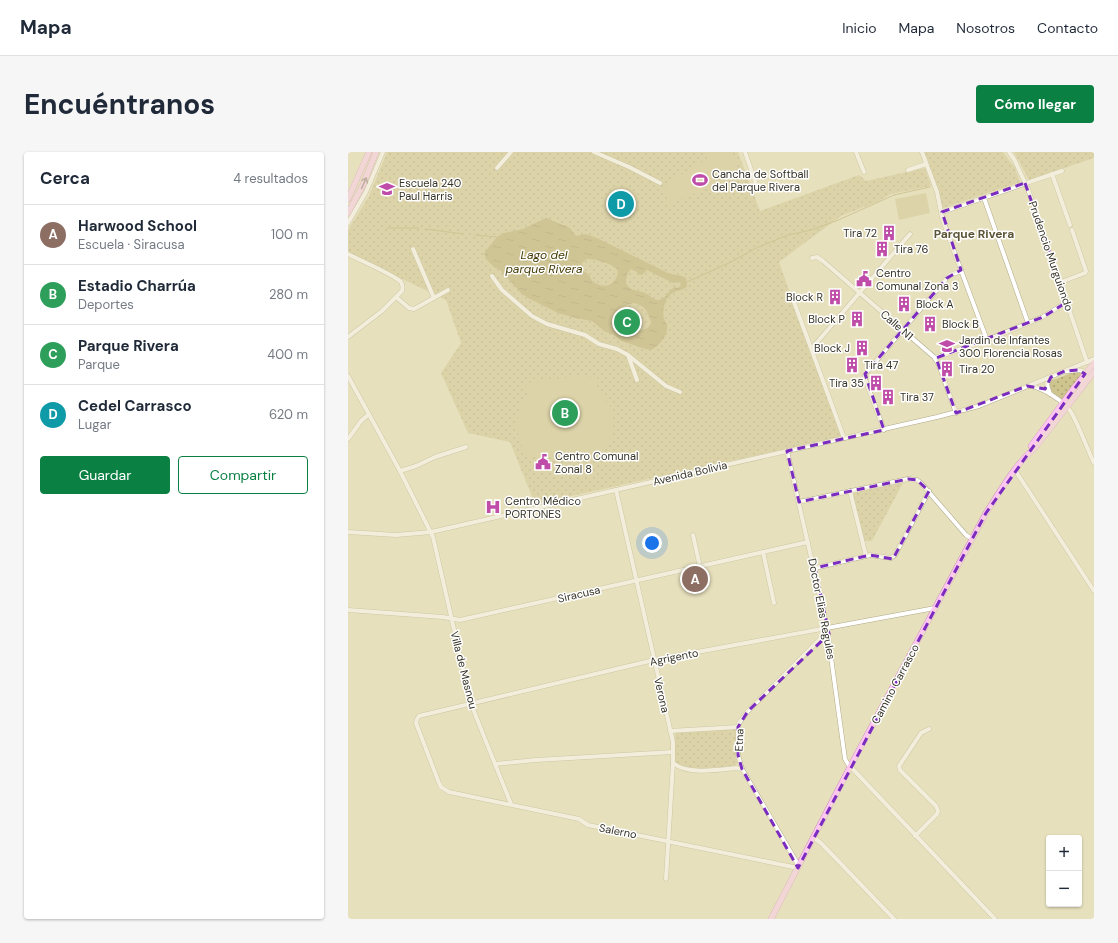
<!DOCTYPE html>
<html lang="es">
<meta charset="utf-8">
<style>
:root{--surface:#fff;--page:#f6f6f7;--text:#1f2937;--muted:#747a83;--line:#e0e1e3;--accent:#0b8043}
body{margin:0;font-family:"DM Sans",sans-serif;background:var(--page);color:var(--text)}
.controls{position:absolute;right:12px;bottom:12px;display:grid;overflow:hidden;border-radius:4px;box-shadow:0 1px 3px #0004}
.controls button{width:36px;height:36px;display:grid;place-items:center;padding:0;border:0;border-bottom:1px solid var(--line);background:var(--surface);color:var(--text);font:20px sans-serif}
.you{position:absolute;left:304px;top:391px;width:14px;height:14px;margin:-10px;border:3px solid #fff;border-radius:50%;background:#1a73e8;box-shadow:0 0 0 6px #1a73e833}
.badge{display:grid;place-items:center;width:26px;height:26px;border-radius:50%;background:var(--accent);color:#fff;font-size:13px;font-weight:700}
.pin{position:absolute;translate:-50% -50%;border:2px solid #fff;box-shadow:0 1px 4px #0006}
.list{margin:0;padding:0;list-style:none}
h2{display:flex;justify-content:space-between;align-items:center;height:52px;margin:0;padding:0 16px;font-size:17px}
h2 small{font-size:13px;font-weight:400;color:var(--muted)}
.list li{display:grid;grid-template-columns:26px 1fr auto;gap:12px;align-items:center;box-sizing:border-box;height:60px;padding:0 16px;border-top:1px solid var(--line)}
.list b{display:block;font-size:15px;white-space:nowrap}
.list p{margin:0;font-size:13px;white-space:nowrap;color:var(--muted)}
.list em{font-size:13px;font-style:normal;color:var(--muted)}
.actions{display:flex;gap:8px;padding:12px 16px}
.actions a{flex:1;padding:9px 0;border:1px solid var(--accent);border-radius:4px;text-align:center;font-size:14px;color:var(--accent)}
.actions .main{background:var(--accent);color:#fff}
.map{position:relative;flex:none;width:746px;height:767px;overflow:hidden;border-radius:4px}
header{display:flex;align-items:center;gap:24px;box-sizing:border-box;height:56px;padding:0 20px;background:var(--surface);border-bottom:1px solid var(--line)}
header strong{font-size:19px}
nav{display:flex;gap:22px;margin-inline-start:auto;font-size:14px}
.intro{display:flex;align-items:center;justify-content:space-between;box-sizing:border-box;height:96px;padding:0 24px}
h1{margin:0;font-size:28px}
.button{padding:10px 18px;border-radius:4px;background:var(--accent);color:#fff;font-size:14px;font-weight:700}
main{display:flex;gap:24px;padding:0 24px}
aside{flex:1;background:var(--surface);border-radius:4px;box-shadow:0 1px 3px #0004}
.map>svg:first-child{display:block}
.grass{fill:url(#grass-dots)}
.pitch{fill:#cec48e}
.water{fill:url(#water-ripples);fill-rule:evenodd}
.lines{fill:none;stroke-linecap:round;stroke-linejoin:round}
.stream{stroke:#b1a362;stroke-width:1}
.minor-casing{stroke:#afa988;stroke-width:5}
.major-casing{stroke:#b77ba4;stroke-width:6}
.minor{stroke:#fff;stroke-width:4}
.major{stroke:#fec7f1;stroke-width:5.5}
.oneway{stroke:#907681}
.marked{fill:none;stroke:#7b2cbf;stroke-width:3;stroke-dasharray:8 5;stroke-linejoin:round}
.labels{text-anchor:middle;stroke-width:3;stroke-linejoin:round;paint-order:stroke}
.poi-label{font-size:11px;fill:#363326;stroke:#fff;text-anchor:start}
.street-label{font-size:11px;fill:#363326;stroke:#fff}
.neighbourhood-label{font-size:12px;font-weight:bold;fill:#5b5436;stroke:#fff}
.water-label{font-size:12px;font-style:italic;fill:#453b04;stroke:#fff}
</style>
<header>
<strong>Mapa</strong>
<nav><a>Inicio</a><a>Mapa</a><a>Nosotros</a><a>Contacto</a></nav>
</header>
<div class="intro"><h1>Encuéntranos</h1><a class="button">Cómo llegar</a></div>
<main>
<aside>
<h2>Cerca<small>4 resultados</small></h2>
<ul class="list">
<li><span class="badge" style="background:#8d6e63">A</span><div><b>Harwood School</b><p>Escuela · Siracusa</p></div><em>100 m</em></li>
<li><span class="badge" style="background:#2e9e5b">B</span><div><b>Estadio Charrúa</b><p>Deportes</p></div><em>280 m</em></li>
<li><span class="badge" style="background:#2e9e5b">C</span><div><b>Parque Rivera</b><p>Parque</p></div><em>400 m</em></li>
<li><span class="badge" style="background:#0f9aa8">D</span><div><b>Cedel Carrasco</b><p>Lugar</p></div><em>620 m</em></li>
</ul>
<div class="actions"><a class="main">Guardar</a><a>Compartir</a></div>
</aside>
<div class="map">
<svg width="746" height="767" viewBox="0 0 746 767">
<defs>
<pattern id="grass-dots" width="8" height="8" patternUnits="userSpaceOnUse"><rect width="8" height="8" fill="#cec48e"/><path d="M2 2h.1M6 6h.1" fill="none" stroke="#a8a074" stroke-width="1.8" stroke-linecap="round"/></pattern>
<pattern id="water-ripples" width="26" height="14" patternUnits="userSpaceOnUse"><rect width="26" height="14" fill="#b1a362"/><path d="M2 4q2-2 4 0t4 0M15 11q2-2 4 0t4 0" fill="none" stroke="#918551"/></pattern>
</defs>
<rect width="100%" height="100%" fill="#e7e0bd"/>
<!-- grass -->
<g class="grass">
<path d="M39,0H390L412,59L511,23L518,29L577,16L583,34L543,42L529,50L493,64L431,110L493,284L492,285L187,352L162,290L120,281L93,221L113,191L98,148L0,101V78L21,44Z"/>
<path d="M577,0H655L667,16L672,30L595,56L591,41Z"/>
<path d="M666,0H746V6L681,28Z"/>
<path d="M729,219L734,222L715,248L713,247L701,237L700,234L702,229Z"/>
<path d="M556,329L524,389H516L505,342L508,339Z"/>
<path d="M387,577L389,581L390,610L387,614L345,617L332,614L327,611V581Z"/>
</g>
<!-- pitch -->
<g class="pitch">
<path d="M356,0H383L392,24L322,51L316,33L359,7Z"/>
<path d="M578,41L582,61L551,68L547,47Z"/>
<path d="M229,225L250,226L249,237L256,243L258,250L261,251L265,268L264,286L260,287V294L253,300L214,306L181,304L176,300L168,275L174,249L180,242L177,231L199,228Z"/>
</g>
<!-- water -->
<path class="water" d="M198,66L222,76L228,84L237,82L249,86L320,121C326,123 333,123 338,126L339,135C334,138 329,138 324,141C317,146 314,158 316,167C317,169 318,170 319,173C321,183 311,194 303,198L297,197L274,189L266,183L256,179L244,169L228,166L210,161L182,147L174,142L152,118L146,115L139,108L136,101L149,85L156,81L175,77ZM239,107C250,107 262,111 270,118C270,131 258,138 247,131C243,129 243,126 241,123C239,121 236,119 233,117L234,111ZM283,117L288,119L290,122L294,123L299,118L325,131L332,130L333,133L330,136L327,135C320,138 318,148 310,148C305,148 302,143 297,141C292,139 286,139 282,136C275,131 278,122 283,117ZM286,151C293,153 297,155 300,162C301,165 303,168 303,171C301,180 284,180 278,176C273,173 271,168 269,163C273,155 278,153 286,151Z"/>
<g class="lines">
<!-- stream -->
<g class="stream">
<path d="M39,76H71"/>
<path d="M77,77L116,82"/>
<path d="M127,83L149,85"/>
<path d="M339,130L383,110L408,96L440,83L463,78L488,69L546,43L582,35"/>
</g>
<defs>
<g id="minor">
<path d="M246,0L281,15L312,31"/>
<path d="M397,0L410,38"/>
<path d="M508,0L516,20"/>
<path d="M574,0L589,40L594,65L601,86L639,188"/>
<path d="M661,0L666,7L680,37L739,210"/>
<path d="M149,16L163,0"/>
<path d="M560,18L578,12"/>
<path d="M704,22L722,73"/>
<path d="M636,46L680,171"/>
<path d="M594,60L714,19"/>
<path d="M0,71L18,40L35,0"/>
<path d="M65,97L86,146"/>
<path d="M0,102C11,108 45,122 53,130C55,133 55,135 54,139L34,159L0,185"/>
<path d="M464,106L469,105L475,109L586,205L591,213L608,261"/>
<path d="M144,124L154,138L184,164L199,172L237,183L251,192L269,197L280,203L318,234L332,240"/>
<path d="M713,130L737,121L738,119L724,78"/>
<path d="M48,145L61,156L66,157L100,138"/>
<path d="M446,150L496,286"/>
<path d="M465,195L562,82"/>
<path d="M280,203L289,228"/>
<path d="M587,206L639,188L695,165L719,150"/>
<path d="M719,219C727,220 734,214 738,224L734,232"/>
<path d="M0,224L52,319L85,385L123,552L163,652"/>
<path d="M682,234C694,235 717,250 723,260C732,276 738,294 746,311"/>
<path d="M702,242L699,232L703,225"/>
<path d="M536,278L517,227V222L599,126L602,123L613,119"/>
<path d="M0,287L13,269L20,263"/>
<path d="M439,299L479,476L497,607L500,612L647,767"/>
<path d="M667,318L746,439"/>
<path d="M52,319L68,314L87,305L118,295"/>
<path d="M268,338L325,590V611L318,727"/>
<path d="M502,339L518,404"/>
<path d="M451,350L560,327L569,328L573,331L618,383L624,387"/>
<path d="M0,380L48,383L83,380L589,265L631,254L746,207"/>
<path d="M345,383L352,415"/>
<path d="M415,400L426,451"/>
<path d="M467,416L522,403L543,406L547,403L581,339"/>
<path d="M0,458L95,465L112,468L460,390"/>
<path d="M480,482L473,486L400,559L391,571L390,575V603L394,617L448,709L450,716L240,673L231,667L101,640L93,635L91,631L68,571L69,567L71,564L306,508L587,456"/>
<path d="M322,579L390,575"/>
<path d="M325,611C339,623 370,618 388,616L394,617"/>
<path d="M147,612L188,608L325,600"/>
<path d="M567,684L589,662L590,659L588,654L552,618L551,614L573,581L581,577"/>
<path d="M466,686L473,691L546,767"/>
</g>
<g id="major">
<path d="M0,47L21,0"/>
<path d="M0,61L15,33L28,0"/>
<path d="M683,294L726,236L746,211"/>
<path d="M423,767L502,615L638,361C652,340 667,312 686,297L746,220"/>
</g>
</defs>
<!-- minor casing -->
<use href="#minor" class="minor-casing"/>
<!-- major casing -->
<use href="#major" class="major-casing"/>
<!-- minor -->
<use href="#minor" class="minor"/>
<!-- major -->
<use href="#major" class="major"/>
</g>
<!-- one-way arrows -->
<defs><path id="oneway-shaft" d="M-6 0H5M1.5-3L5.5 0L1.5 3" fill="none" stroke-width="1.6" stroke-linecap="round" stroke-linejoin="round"/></defs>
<use class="oneway" href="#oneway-shaft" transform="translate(16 31) rotate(-66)"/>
<!-- marked area -->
<path d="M0 0H746V767H0ZM677,31L719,150L695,165L588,206L608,261L679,234L697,237L703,225L717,219L731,218L737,222L638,361L450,716L394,617L390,603V575L400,559L481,482L467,416L522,403L545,407L581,339L569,328L560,327L451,350L439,299L536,278L517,222L599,126L613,118L594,60Z" fill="#e7e0bd" fill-opacity=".55" fill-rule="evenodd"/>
<path class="marked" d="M677,31L719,150L695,165L588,206L608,261L679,234L697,237L703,225L717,219L731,218L737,222L638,361L450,716L394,617L390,603V575L400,559L481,482L467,416L522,403L545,407L581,339L569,328L560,327L451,350L439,299L536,278L517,222L599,126L613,118L594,60Z"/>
<!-- icons -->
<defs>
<symbol id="stadium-bare" viewBox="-9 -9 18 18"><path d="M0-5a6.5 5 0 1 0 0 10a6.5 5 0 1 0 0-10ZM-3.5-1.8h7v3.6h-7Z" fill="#be4ca8" stroke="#fff" stroke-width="2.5" paint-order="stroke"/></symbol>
<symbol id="school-bare" viewBox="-9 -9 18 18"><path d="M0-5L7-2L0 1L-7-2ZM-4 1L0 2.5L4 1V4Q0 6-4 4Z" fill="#be4ca8" stroke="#fff" stroke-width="2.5" paint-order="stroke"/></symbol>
<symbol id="building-bare" viewBox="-9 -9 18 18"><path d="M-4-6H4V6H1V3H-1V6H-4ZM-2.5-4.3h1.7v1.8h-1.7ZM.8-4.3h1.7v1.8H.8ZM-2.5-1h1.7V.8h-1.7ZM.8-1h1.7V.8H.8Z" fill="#be4ca8" stroke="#fff" stroke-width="2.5" paint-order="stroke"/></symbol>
<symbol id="civic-bare" viewBox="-9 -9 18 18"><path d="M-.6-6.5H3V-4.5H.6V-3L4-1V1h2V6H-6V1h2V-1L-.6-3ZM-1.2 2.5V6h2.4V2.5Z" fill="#be4ca8" stroke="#fff" stroke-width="2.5" paint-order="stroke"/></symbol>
<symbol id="hospital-bare" viewBox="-9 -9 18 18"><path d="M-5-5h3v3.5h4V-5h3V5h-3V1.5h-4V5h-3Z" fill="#be4ca8" stroke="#fff" stroke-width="2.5" paint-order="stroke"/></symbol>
</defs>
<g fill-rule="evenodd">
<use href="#stadium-bare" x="341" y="17" width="22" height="22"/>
<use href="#school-bare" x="28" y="26" width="22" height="22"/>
<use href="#building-bare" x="530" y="70" width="22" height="22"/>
<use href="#building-bare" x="523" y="86" width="22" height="22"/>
<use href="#civic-bare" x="505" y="116" width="22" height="22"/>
<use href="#building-bare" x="476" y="134" width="22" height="22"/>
<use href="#building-bare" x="545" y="141" width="22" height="22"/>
<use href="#building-bare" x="498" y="156" width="22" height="22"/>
<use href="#building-bare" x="571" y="161" width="22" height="22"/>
<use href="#school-bare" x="588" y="183" width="22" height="22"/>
<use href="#building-bare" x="503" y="185" width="22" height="22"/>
<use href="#building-bare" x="493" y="202" width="22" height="22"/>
<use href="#building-bare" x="588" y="206" width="22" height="22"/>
<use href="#building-bare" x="517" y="220" width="22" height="22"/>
<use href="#building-bare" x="529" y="234" width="22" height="22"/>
<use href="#civic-bare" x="184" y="299" width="22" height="22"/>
<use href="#hospital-bare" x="134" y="344" width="22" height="22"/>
</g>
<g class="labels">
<!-- poi labels -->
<g class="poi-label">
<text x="364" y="26">Cancha de Softball<tspan x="364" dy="13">del Parque Rivera</tspan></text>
<text x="51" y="35">Escuela 240<tspan x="51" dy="13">Paul Harris</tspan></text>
<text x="529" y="85" text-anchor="end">Tira 72</text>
<text x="546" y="101">Tira 76</text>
<text x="528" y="125">Centro<tspan x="528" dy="13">Comunal Zona 3</tspan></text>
<text x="475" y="149" text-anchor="end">Block R</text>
<text x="568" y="156">Block A</text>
<text x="497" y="171" text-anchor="end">Block P</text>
<text x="594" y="176">Block B</text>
<text x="611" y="192">Jardin de Infantes<tspan x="611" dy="13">300 Florencia Rosas</tspan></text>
<text x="502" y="200" text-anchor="end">Block J</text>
<text x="516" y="217">Tira 47</text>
<text x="611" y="221">Tira 20</text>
<text x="516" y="235" text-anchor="end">Tira 35</text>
<text x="552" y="249">Tira 37</text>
<text x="207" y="308">Centro Comunal<tspan x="207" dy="13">Zonal 8</tspan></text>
<text x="157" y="353">Centro Médico<tspan x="157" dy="13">PORTONES</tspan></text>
</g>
<!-- street labels -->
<g class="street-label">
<text transform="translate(703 104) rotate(71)" y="4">Prudencio Murguiondo</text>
<text transform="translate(549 173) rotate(41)" y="4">Calle N1</text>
<text transform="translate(342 321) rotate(-13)" y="4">Avenida Bolivia</text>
<text transform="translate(231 442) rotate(-13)" y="4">Siracusa</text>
<text transform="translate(474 457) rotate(79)" y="4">Doctor Elias Regules</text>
<text transform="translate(326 505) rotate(-11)" y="4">Agrigento</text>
<text transform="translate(116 518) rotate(76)" y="4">Villa de Masnou</text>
<text transform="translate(547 532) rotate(-62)" y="4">Camino Carrasco</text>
<text transform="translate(314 543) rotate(77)" y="4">Verona</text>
<text transform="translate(391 588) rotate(-88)" y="4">Etna</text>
<text transform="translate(270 679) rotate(11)" y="4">Salerno</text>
</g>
<!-- neighbourhood labels -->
<g class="neighbourhood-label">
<text x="626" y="86">Parque Rivera</text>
</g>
<!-- water labels -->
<g class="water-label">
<text x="196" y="107">Lago del<tspan x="196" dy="14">parque Rivera</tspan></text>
</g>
</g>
</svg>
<div class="controls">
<button>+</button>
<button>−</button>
</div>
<div class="you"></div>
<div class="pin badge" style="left:347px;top:427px;background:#8d6e63">A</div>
<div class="pin badge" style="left:217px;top:261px;background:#2e9e5b">B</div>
<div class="pin badge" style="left:279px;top:170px;background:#2e9e5b">C</div>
<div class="pin badge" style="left:273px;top:52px;background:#0f9aa8">D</div>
</div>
</main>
